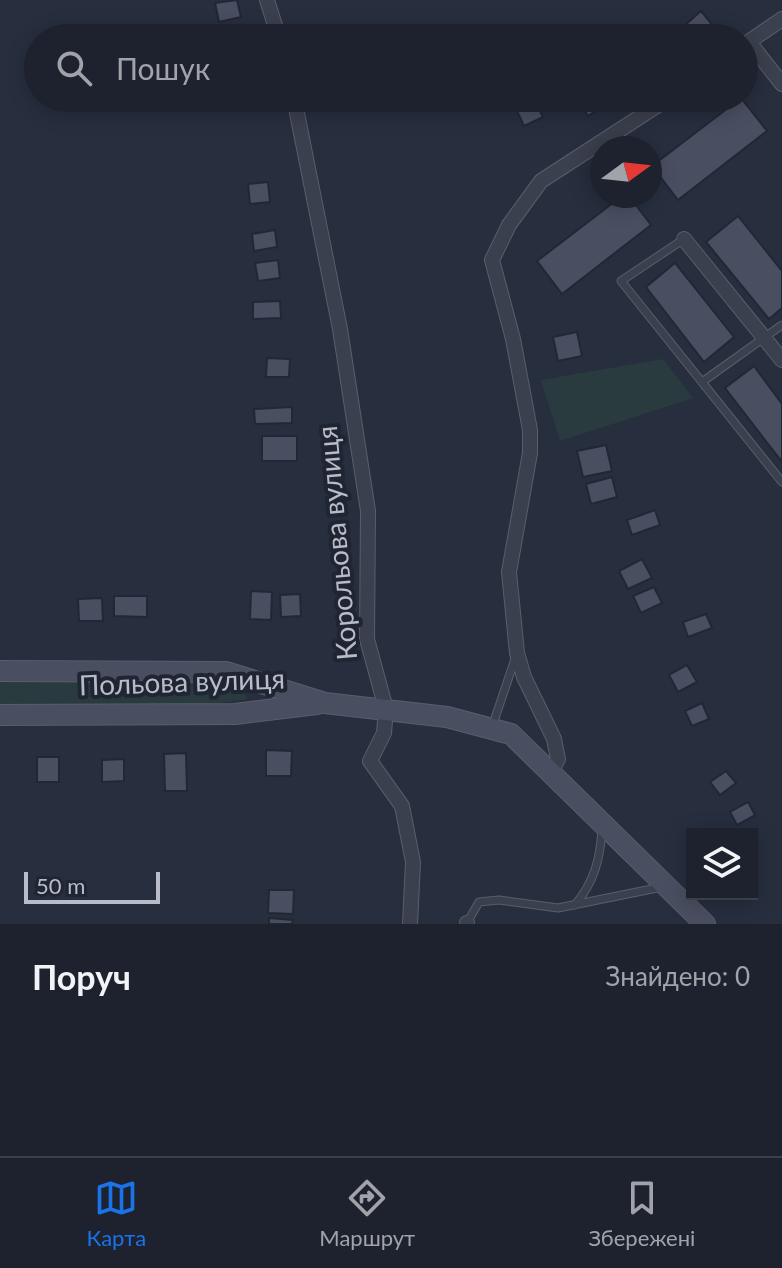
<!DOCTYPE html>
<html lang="uk">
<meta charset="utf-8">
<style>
:root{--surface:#1d222e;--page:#252a36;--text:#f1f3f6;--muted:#a0a4aa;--line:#3b3f4a;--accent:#1a73e8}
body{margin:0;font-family:Lato,sans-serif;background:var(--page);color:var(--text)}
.controls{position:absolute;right:24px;bottom:24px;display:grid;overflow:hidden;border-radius:0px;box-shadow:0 4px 20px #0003}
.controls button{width:72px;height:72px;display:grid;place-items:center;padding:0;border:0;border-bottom:2px solid var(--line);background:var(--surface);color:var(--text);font:40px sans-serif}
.compass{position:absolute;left:590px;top:136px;width:72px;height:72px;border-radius:50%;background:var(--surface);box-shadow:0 4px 20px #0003;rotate:75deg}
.scale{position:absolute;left:24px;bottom:20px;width:136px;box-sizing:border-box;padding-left:8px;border:4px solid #b7bcc8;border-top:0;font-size:22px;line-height:28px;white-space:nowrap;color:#b7bcc8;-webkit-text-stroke:6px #202533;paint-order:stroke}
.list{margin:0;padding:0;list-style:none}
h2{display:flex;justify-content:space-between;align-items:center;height:104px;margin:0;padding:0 32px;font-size:34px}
h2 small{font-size:26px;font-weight:400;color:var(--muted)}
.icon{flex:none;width:44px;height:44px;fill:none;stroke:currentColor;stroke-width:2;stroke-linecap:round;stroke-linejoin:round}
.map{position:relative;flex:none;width:782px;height:924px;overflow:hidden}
.search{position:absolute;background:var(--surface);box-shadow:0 4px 20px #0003;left:24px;right:24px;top:24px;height:88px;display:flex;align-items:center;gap:20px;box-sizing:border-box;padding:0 28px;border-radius:44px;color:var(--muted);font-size:30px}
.sheet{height:232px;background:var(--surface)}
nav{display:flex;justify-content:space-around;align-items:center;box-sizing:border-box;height:112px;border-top:2px solid var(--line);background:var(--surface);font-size:22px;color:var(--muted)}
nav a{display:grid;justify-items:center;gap:4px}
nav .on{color:var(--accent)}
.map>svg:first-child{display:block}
.green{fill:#2a3b40}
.building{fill:#494f61;stroke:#222735;stroke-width:2}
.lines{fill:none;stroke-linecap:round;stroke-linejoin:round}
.lane-casing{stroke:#595e6b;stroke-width:9}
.street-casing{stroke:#595e6b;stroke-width:16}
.secondary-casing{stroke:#595e6b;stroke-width:22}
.lane{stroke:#3b404e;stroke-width:7}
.street{stroke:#3b404e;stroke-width:14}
.secondary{stroke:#494f60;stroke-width:20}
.labels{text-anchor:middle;stroke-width:8;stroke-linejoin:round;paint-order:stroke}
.street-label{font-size:28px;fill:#b7bcc8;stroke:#202533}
</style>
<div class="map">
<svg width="782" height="924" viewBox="0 0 782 924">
<rect width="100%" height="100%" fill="#272e3e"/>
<!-- green -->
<g class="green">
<path d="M663,359L693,398L560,441L541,380Z"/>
<path d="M0,679L222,681L240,688L248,699L193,707H0Z"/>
</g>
<!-- building -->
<g class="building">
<path d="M237,0L241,17L219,22L215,3Z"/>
<path d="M701,11L720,34L715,38H694L684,26Z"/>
<path d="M243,27V38H216L215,28Z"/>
<path d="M516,98H533L543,117L524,126L512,100Z"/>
<path d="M576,98H597L603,106L588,116Z"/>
<path d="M741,98L767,131L678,200L652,166Z"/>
<path d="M268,182L270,202L250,204L248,184Z"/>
<path d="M622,196H629L651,225L562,294L537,261Z"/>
<path d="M738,216L782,271V308L769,319L706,242Z"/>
<path d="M275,230L277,247L254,251L252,234Z"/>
<path d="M278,260L280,278L258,281L255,263Z"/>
<path d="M675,263L734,337L704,362L646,287Z"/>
<path d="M280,301L281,318L253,319V302Z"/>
<path d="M577,332L582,356L558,361L553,337Z"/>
<path d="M267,358L290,359L289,377H266Z"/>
<path d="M754,366L782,404V462L725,388Z"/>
<path d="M292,407V423L255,424L254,409Z"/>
<rect x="262" y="436" width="35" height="25"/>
<path d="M606,445L612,471L583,477L577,451Z"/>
<path d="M612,477L617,497L591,504L586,484Z"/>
<path d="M655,510L660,525L632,535L627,520Z"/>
<path d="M642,559L652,578L628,589L619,571Z"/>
<path d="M654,587L662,603L641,613L633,596Z"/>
<path d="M251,591L272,592L271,620L250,619Z"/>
<path d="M300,594L301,616L281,617L280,595Z"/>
<path d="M114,596H147V617L114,616Z"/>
<path d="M102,598L103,621H79L78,599Z"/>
<path d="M706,614L712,628L688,637L683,622Z"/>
<path d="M687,665L697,682L678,692L669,675Z"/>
<path d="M702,703L709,719L692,726L685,711Z"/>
<path d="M266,750L292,751L291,776H266Z"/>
<path d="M186,753L187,791H165L164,754Z"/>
<rect x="37" y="757" width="22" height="25"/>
<path d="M124,759V781L102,782V760Z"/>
<path d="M726,771L736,783L720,795L710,782Z"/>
<path d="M748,802L755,815L737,825L730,812Z"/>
<path d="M269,890H294L293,914L268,913Z"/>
<path d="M269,918L293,920L292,924H269Z"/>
</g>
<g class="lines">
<defs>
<g id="lane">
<path d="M684,239L621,281L782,482"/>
<path d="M702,382L782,325"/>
<path d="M492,727L515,659"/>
<path d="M575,905C594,882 600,860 602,830"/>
<path d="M467,923L479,902L499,900L558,908L662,887"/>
</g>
<g id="street">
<path d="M267,0L279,38"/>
<path d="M749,42L782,84"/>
<path d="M744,45L782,19"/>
<path d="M294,98L340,329L368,511L367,639L386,709L384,733L370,761L402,806L413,862L410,924"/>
<path d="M684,239L782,360"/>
<path d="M551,772L558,759L554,739L524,677L517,653L509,572L530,453V430L513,339L492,260L509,225L541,181L669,98"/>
<path d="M467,924V923"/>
</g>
<g id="secondary">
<path d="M0,671L226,672L325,703L447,717L511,734L705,924"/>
<path d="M0,715L235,714L317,704"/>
</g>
</defs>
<!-- lane casing -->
<use href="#lane" class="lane-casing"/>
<!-- street casing -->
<use href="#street" class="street-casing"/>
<!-- secondary casing -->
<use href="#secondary" class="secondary-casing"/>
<!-- lane -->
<use href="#lane" class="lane"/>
<!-- street -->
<use href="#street" class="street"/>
<!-- secondary -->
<use href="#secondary" class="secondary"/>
</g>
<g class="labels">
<!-- street labels -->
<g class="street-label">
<text transform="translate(337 543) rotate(-95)" y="10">Корольова вулиця</text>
<text transform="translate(182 682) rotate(-2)" y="10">Польова вулиця</text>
</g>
</g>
</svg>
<div class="controls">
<button><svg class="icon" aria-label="layers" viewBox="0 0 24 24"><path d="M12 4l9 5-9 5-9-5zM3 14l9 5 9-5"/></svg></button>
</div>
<svg class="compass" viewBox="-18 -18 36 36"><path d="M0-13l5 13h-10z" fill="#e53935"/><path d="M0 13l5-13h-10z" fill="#a0a4aa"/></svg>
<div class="scale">50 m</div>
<div class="search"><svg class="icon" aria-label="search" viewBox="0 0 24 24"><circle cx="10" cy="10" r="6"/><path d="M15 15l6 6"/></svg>Пошук</div>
</div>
<section class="sheet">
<h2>Поруч<small>Знайдено: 0</small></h2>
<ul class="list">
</ul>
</section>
<nav>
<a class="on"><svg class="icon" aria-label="map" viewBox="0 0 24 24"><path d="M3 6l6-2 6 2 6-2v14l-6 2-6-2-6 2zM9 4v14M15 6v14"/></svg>Карта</a>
<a><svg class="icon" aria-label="directions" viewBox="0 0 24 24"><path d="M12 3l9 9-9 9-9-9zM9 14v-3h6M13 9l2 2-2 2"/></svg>Маршрут</a>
<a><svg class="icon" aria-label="saved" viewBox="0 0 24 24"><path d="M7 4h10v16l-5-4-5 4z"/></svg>Збережені</a>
</nav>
